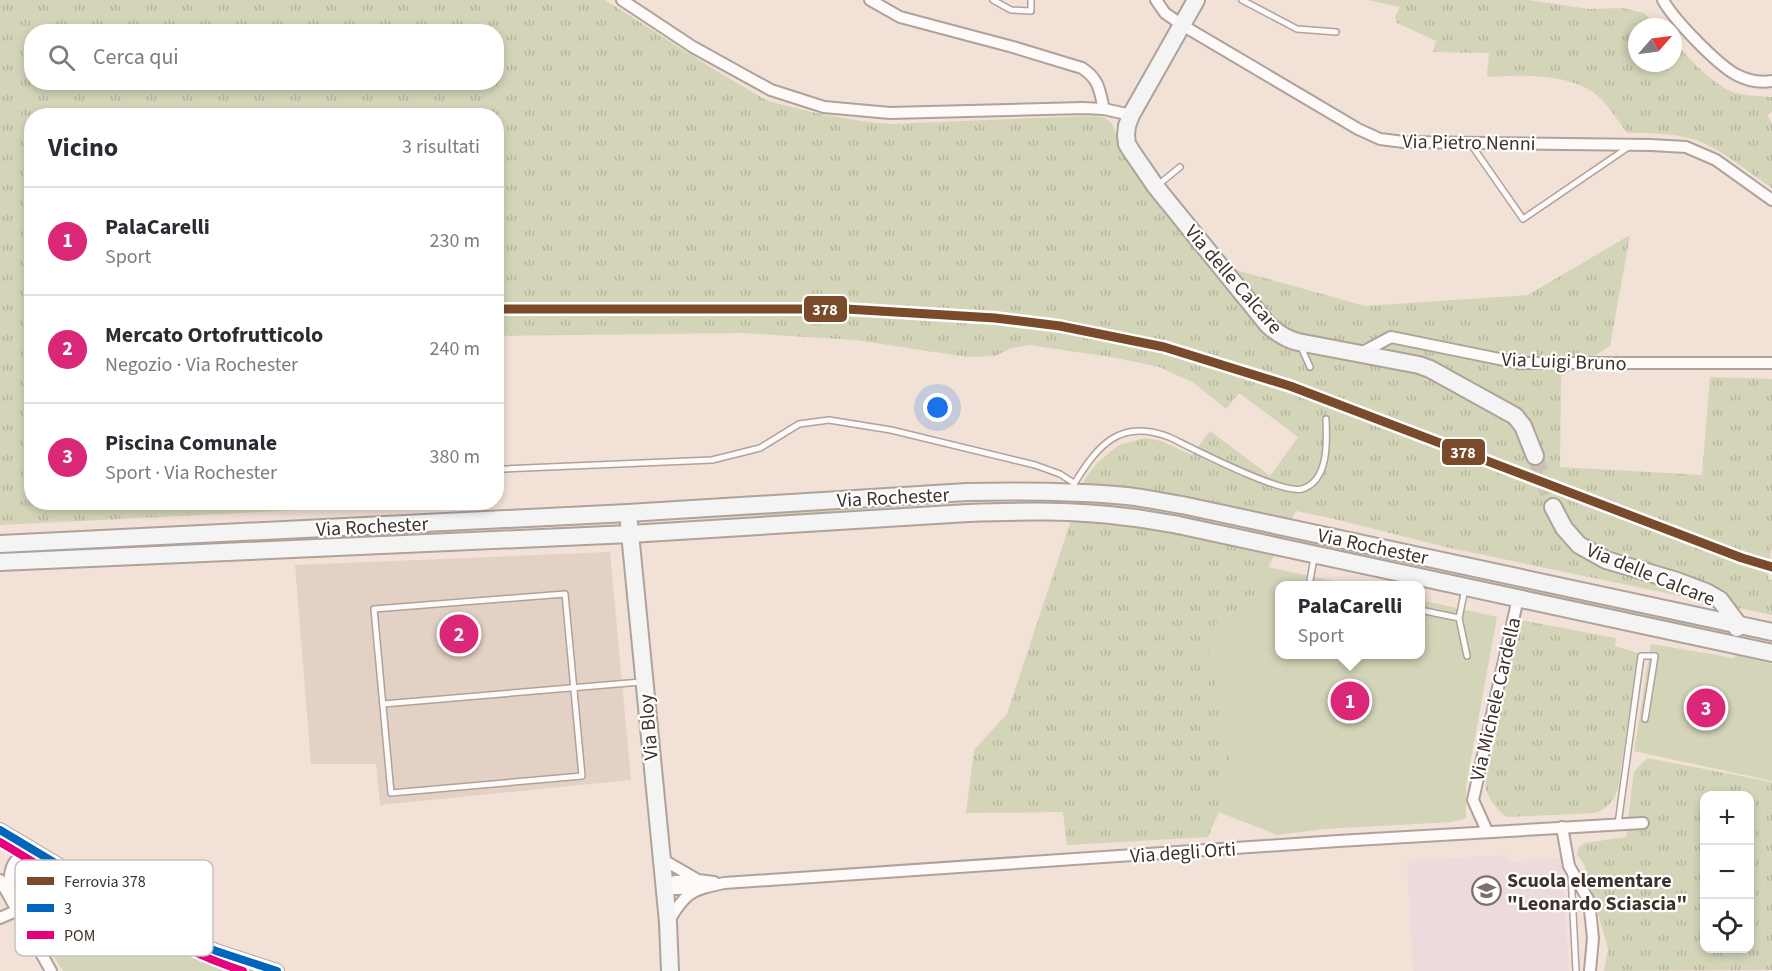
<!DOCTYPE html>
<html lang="it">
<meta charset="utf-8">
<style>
:root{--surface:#fff;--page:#f2f2f3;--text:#2b2b33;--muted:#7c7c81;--line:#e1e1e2;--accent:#db2777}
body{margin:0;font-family:"Source Sans 3",sans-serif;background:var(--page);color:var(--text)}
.controls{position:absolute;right:18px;bottom:18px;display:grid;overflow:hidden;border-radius:12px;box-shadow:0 3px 9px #0003}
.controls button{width:54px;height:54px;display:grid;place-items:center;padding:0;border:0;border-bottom:2px solid var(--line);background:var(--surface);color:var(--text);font:30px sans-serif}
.compass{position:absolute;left:1628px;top:18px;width:54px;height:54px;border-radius:50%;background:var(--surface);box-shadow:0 3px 9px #0003;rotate:62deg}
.you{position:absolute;left:938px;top:408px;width:21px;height:21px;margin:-15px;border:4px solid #fff;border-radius:50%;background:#1a73e8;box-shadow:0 0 0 9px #1a73e833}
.badge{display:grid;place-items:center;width:39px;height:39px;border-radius:50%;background:var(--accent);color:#fff;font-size:20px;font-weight:700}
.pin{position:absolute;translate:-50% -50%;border:3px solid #fff;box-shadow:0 2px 6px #0006}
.popup{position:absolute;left:1275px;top:581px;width:150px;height:78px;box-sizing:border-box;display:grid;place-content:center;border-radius:12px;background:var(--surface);filter:drop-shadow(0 2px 4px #0005);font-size:20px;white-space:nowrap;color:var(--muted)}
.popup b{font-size:22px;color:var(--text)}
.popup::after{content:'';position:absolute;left:50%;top:100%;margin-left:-12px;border:12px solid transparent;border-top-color:var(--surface)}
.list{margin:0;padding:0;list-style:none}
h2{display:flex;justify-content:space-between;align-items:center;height:78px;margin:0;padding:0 24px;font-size:26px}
h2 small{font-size:20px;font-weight:400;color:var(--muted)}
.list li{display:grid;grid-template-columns:39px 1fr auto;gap:18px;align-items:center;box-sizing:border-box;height:108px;padding:0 24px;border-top:2px solid var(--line)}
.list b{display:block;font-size:22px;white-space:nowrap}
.list p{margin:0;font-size:20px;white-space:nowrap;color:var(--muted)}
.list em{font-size:20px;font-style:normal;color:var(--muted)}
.icon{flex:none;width:33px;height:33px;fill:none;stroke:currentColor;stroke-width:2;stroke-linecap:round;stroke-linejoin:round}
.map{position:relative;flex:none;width:1772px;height:971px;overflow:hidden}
.search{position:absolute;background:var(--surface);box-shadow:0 3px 9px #0003;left:24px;top:24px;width:480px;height:66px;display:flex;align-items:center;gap:15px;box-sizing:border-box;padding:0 21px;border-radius:24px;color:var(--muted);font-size:22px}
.panel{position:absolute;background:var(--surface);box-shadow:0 3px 9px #0003;left:24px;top:108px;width:480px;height:402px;border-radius:24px}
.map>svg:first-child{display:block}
.commercial{fill:#e4d1c6}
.education{fill:#eddadd}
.grass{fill:url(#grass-tufts);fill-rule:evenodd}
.park{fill:#d3d4b8}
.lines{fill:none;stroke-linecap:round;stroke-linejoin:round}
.secondary-tunnel{stroke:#cebeb5;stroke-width:16;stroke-dasharray:16 8;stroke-linecap:butt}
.service-casing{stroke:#afa29a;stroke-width:8}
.minor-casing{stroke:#afa29a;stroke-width:14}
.tertiary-casing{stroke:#afa29a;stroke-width:16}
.secondary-casing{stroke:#afa29a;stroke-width:20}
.service{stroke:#fdfaf9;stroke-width:5}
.minor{stroke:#fdfaf9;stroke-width:10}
.tertiary{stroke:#fdfaf9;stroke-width:14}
.secondary{stroke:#f5f4f4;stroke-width:16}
.bus-1-casing{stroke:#fff;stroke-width:12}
.bus-2-casing{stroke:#fff;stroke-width:12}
.bus-1{stroke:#0065bd;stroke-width:8}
.bus-2{stroke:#e5007d;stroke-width:8}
.rail-1-casing{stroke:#fff;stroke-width:14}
.rail-1{stroke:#7a4b2a;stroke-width:9}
.labels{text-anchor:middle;stroke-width:4.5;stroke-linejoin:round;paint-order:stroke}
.street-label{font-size:20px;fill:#3f322b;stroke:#fff}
.poi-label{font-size:20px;font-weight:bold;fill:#3f322b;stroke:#fff;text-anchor:start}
.key{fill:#fff;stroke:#c5c2bf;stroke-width:1.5}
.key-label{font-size:16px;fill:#3f322b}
.line-badge{stroke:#fff;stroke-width:2}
.badge-label{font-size:16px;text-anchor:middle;font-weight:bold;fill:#fff}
</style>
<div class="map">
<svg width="1772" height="971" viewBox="0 0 1772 971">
<defs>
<pattern id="grass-tufts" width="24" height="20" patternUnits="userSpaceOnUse" patternTransform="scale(1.5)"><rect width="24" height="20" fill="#d3d4b8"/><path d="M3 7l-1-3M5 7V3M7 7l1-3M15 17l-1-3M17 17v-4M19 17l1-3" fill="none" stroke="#b6b69e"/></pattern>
</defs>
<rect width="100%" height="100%" fill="#f2e1d7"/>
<!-- commercial -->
<path class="commercial" d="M610,552L631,780L380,805L376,764H311L295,565Z"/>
<!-- education -->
<path class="education" d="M1507,855L1508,862L1562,858L1569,971H1413L1407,861Z"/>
<!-- grass -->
<g class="grass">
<path d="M0,0H605L718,72L768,101L816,113L861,121L889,124L1086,116L1104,117L1112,124L1125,154L1207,262L1365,306L1528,295L1630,235L1610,346L1561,377L1560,467L1702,475L1710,377L1772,379V542L1768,579L1772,580V615L1445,547L1339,520L1296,511L1283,538L1734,633V635L1282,540L1252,599L1238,609L1219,619L1230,761L1219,812L1208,837L1067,845L1063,812L966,813L974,750L1007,714L1085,478L1098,462L1119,445L1145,438L1161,441L1192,455L1210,431L1270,476L1298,437L1239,393L1226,409L1194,383L1159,367L1117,358L1030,345L1012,348L995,356L967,357L856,340L742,333L497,336L496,116H32V502L401,503V505L0,525ZM32,32H496V82H32Z"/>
<path d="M1368,0H1528L1589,9L1623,8L1644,13L1658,27H1637V63H1673V41C1689,57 1706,78 1726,89C1739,96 1757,96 1772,97V112L1767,115L1772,123V188C1747,171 1721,148 1693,139C1671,133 1649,133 1627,133C1619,122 1611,110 1602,100C1575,72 1522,75 1487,77L1489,53L1433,52L1436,41L1397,23L1395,17L1400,7Z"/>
<path d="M1044,501V504H1009L648,521V519L1009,502Z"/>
<path d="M614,520L615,523L0,554V551Z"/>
<path d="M1520,620L1616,638L1615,646L1638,653L1618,788C1614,801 1608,808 1595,813L1506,817C1497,810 1487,797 1485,786Z"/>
<path d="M1647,758L1772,782V970L1604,971L1608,949L1584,864L1577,854L1579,847L1585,843L1626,837L1634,771ZM1704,796H1750V948H1704Z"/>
</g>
<!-- park -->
<g class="park">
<path d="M1268,567L1352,585L1280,586V654H1420L1421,600L1497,617L1466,786V818L1452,822L1324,829L1277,835L1219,812L1230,761L1208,647L1211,634L1219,619L1238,609L1252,599Z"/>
<path d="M1651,644L1734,658L1735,655L1772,664V781L1634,751Z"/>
<path d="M53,877L216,963L240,971H63L32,920C35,902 41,891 53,877Z"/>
</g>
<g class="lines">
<!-- secondary-tunnel -->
<path class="secondary-tunnel" d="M1535,456L1553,507"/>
<defs>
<g id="service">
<path d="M993,0L1011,10L1031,11V0"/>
<path d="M1242,0L1297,29L1336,32"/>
<path d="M1470,143L1523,219L1630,146"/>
<path d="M1158,185L1180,167"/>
<path d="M1301,347L1310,367"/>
<path d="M502,469L712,460L760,448L799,424L829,420L891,430L1035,465L1060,474L1074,483"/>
<path d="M1074,484C1098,445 1120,418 1169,437C1192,448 1282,495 1302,489C1329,481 1327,441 1326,419"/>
<path d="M1309,586L1314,558"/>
<path d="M565,594L582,776L391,793L374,609Z"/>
<path d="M1420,610L1459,618L1467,656"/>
<path d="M1459,618L1465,589"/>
<path d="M383,704L641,682"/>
<path d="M1618,824L1641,656H1655L1645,719"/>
<path d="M1571,874L1576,971"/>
</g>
<g id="minor">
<path d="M622,0L693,47L771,90L824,107L890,113L1083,108L1104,109L1131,115"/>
<path d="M870,0L900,17L1013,47L1082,68C1100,80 1099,90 1104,109"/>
<path d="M1156,0L1165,13L1182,25L1358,129L1380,139L1404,142L1651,145L1686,147L1716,160L1772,200"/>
<path d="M1663,0C1673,19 1716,63 1735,74C1746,80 1760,83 1772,81"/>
<path d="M1361,353L1391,337L1519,363H1772"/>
<path d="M1562,827L1569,866L1589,901L1593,938L1590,971"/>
<path d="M1487,831L1473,800L1518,598"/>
<path d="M660,858L698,880L714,882"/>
<path d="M0,880L51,971"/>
<path d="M663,885L675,881L697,880"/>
<path d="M663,885L675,889H695"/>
<path d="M10,894C8,872 10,857 34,850"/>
<path d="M0,918L16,911L27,886L54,862"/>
<path d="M668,922C686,892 691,890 724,883L1338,841L1643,823"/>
</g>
<path id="tertiary" d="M0,830L147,918L216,951L277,971"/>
<g id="secondary">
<path d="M1196,0L1131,115L1127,126L1126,135L1127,144L1132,152L1156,187L1268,325C1278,334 1286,339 1298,342L1419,365L1430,369L1515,416L1523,426L1535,456"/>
<path d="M1553,507L1564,528L1579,545L1606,560L1677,581L1706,592L1720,600L1738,624L1737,628"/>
<path d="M629,523L668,922L670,971"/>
<path d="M0,544L628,513L967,492C1020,491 1074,491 1127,496C1145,498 1164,502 1182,505L1772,632"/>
<path d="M0,562L630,534L968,513C1021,511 1075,510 1127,517C1145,519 1161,522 1178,525L1772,653"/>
</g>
</defs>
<!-- service casing -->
<use href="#service" class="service-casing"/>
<!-- minor casing -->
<use href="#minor" class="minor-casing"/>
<!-- tertiary casing -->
<use href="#tertiary" class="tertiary-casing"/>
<!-- secondary casing -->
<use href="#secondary" class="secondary-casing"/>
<!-- service -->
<use href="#service" class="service"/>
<!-- minor -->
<use href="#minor" class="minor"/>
<!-- tertiary -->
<use href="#tertiary" class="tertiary"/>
<!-- secondary -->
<use href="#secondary" class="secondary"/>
<defs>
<path id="bus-1" d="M0,830L147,918L216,951L277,971"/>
<path id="bus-2" d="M0,842C79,889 156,942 243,971"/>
</defs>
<!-- bus-1 casing -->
<use href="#bus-1" class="bus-1-casing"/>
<!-- bus-2 casing -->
<use href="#bus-2" class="bus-2-casing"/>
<!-- bus-1 -->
<use href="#bus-1" class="bus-1"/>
<!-- bus-2 -->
<use href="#bus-2" class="bus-2"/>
<defs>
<path id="rail-1" d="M496,309H846L995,318L1060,326L1164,347L1290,386L1742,558L1772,567"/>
</defs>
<!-- rail-1 casing -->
<use href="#rail-1" class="rail-1-casing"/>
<!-- rail-1 -->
<use href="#rail-1" class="rail-1"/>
</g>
<!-- icons -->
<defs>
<symbol id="school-ring" viewBox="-11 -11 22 22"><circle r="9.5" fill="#fff" stroke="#7e6f67" stroke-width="1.5"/><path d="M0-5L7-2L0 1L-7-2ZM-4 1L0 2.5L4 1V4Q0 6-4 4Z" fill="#7e6f67"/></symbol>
</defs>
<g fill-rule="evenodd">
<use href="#school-ring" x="1470" y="874" width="33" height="33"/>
</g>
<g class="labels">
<!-- street labels -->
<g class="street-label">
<text transform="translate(1469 142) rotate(1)" y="7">Via Pietro Nenni</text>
<text transform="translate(1234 279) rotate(49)" y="7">Via delle Calcare</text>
<text transform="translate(1564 361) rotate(2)" y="7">Via Luigi Bruno</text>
<text transform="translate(893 497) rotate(-3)" y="7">Via Rochester</text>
<text transform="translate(372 526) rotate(-3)" y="7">Via Rochester</text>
<text transform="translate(1373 546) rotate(12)" y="7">Via Rochester</text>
<text transform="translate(1651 574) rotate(22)" y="7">Via delle Calcare</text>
<text transform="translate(1495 699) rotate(-77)" y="7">Via Michele Cardella</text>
<text transform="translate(648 727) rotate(-95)" y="7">Via Bloy</text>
<text transform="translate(1183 852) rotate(-4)" y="7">Via degli Orti</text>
</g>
<!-- poi labels -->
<g class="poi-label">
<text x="1507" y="887">Scuola elementare<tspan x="1507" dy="23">"Leonardo Sciascia"</tspan></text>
</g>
</g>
<!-- legend -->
<rect x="15" y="860" width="198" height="96" rx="9" class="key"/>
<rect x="27" y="877" width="27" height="8" fill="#7a4b2a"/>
<rect x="27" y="904" width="27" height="8" fill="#0065bd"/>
<rect x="27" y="931" width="27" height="8" fill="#e5007d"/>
<g class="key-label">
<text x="64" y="887">Ferrovia 378</text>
<text x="64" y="914">3</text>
<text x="64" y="941">POM</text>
</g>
<g class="line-badge">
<rect x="803" y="295" width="45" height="28" rx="6" fill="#7a4b2a"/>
<rect x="1441" y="438" width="45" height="28" rx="6" fill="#7a4b2a"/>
</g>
<g class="badge-label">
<text x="825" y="315">378</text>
<text x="1463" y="458">378</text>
</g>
</svg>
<div class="controls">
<button>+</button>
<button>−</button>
<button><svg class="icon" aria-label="locate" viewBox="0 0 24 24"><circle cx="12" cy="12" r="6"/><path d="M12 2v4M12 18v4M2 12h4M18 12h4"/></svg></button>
</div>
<svg class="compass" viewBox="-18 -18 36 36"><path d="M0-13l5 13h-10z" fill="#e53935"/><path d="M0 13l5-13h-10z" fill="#7c7c81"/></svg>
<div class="you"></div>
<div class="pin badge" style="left:1350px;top:701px">1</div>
<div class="popup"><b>PalaCarelli</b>Sport</div>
<div class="pin badge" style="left:459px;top:634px">2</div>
<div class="pin badge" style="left:1706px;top:708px">3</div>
<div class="search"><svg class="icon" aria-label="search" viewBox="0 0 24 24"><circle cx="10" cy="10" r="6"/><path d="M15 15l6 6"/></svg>Cerca qui</div>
<section class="panel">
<h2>Vicino<small>3 risultati</small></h2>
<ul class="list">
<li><span class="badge">1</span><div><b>PalaCarelli</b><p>Sport</p></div><em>230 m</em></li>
<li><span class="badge">2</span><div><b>Mercato Ortofrutticolo</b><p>Negozio · Via Rochester</p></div><em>240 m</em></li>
<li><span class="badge">3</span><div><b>Piscina Comunale</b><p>Sport · Via Rochester</p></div><em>380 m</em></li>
</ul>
</section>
</div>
